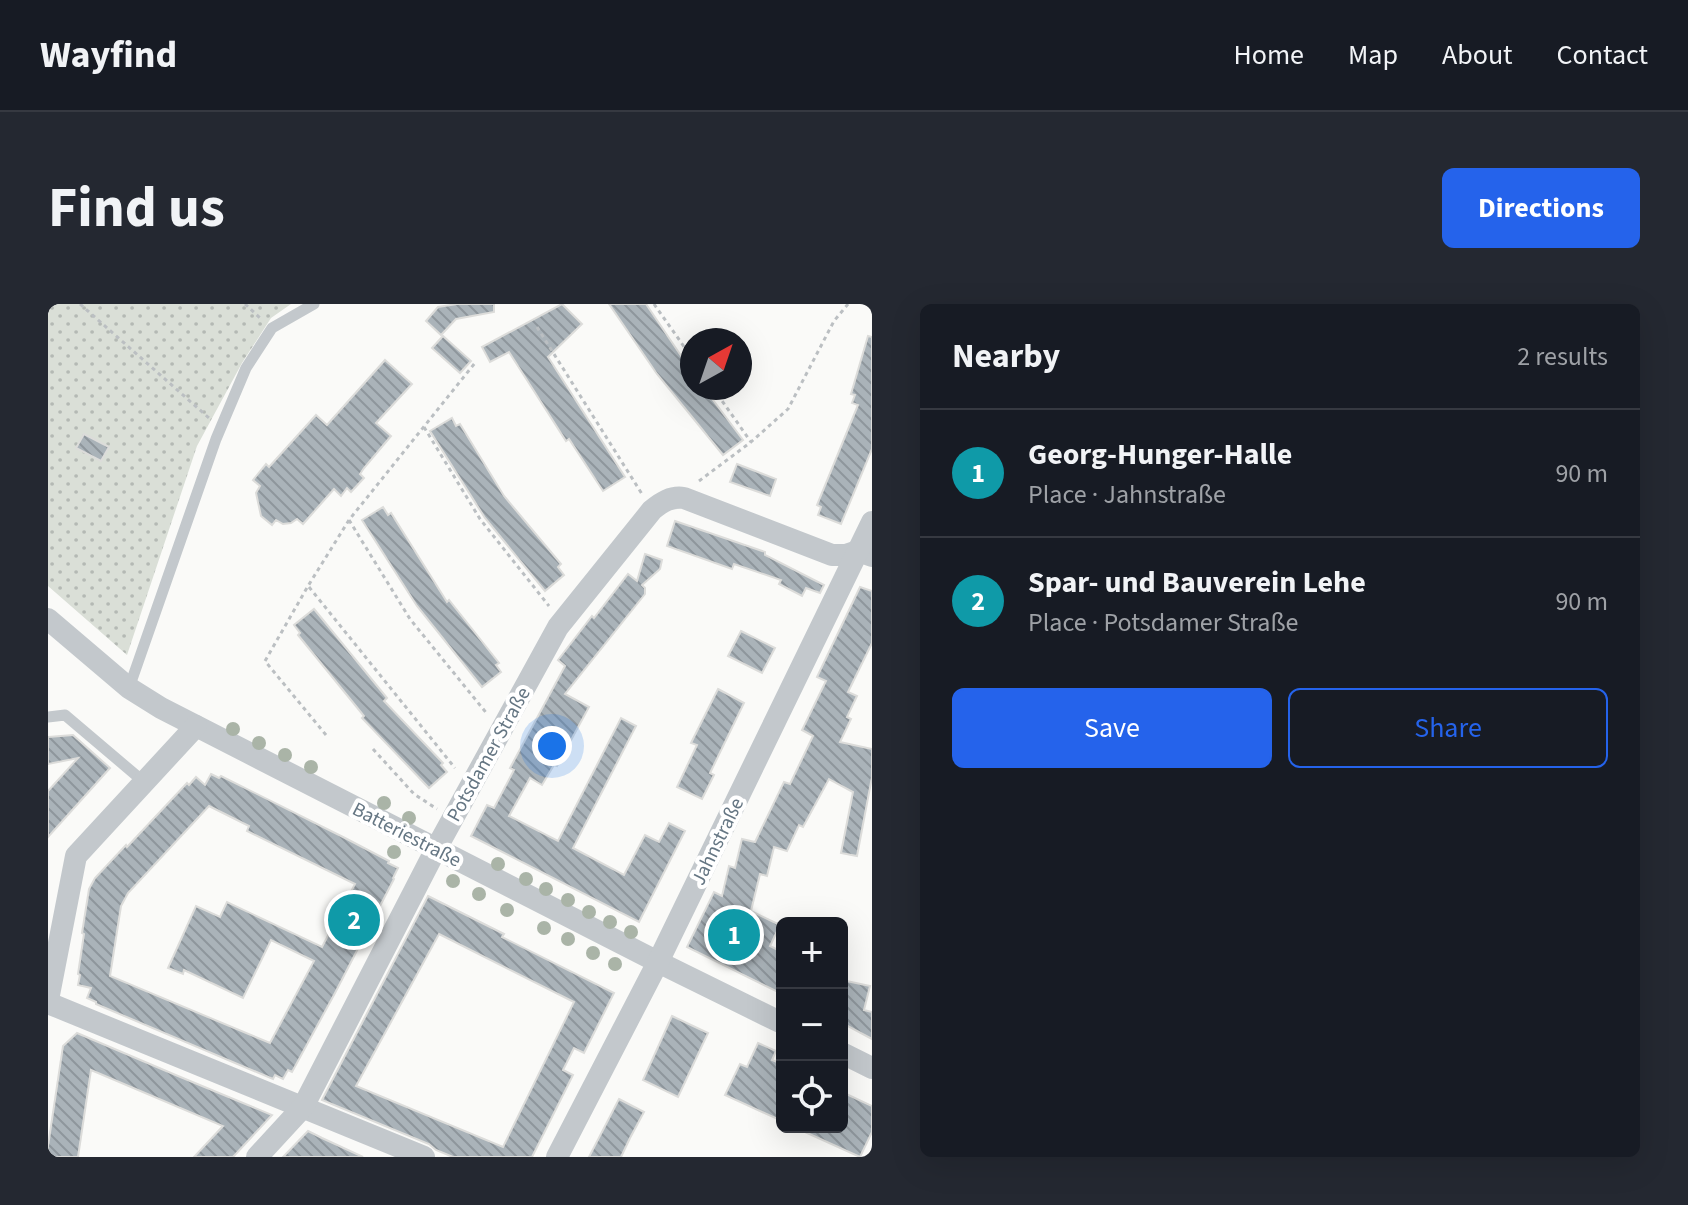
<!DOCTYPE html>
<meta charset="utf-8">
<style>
:root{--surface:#171b24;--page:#242831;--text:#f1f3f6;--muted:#9ea1a6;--line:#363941;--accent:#2563eb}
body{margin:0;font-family:"Source Sans 3",sans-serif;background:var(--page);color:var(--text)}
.controls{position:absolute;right:24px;bottom:24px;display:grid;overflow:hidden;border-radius:12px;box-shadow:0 8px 32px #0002}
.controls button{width:72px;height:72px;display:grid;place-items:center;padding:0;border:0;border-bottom:2px solid var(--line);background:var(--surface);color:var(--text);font:40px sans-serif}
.compass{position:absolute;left:632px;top:24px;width:72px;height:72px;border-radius:50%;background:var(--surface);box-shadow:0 8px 32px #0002;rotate:40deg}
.you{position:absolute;left:504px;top:442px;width:28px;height:28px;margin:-20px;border:6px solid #fff;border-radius:50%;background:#1a73e8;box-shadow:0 0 0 12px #1a73e833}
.badge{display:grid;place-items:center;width:52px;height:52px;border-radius:50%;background:var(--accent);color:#fff;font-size:26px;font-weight:700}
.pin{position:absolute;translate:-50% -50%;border:4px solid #fff;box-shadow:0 2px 8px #0006}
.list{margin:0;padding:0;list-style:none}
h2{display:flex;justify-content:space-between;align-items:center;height:104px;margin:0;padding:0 32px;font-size:34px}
h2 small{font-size:26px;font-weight:400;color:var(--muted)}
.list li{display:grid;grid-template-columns:52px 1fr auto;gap:24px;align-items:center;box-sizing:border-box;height:128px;padding:0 32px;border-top:2px solid var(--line)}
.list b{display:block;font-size:30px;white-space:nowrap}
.list p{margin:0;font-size:26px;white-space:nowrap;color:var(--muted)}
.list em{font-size:26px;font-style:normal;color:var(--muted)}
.actions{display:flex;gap:16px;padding:24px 32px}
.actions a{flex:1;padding:18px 0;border:2px solid var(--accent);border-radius:12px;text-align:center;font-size:28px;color:var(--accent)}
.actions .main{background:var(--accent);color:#fff}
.icon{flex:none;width:44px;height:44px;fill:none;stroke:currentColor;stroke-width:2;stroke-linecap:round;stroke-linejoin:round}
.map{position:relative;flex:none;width:824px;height:853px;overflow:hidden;border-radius:12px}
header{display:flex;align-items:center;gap:48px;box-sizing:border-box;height:112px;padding:0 40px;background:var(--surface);border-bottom:2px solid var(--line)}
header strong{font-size:38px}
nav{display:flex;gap:44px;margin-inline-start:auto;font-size:28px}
.intro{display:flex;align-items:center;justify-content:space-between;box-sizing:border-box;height:192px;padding:0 48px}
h1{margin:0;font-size:56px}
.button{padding:20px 36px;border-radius:12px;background:var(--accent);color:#fff;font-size:28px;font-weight:700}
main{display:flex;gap:48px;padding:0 48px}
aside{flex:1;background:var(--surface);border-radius:12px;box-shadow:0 8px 32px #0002}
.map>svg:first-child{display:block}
.garden{fill:url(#garden-dots)}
.building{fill:url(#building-back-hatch);stroke:#dcdcda;stroke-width:2;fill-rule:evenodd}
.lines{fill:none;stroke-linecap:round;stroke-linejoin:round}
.path{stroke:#bbbfc2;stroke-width:3;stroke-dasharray:4 4;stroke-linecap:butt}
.lane{stroke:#c3c8cc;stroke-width:11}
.street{stroke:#c3c8cc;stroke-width:22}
.tree{fill:#aab4a7}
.labels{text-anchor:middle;stroke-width:8;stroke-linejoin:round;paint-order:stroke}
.street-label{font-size:20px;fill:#657683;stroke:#fff}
</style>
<header>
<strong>Wayfind</strong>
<nav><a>Home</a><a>Map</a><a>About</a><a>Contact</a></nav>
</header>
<div class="intro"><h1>Find us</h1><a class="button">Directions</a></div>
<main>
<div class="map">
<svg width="824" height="853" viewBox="0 0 824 853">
<defs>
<pattern id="garden-dots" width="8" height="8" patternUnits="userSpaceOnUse" patternTransform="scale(2)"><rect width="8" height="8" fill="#dadfd7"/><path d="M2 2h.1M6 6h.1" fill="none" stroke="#b4b9b4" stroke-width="1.8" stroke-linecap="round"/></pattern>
<pattern id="building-back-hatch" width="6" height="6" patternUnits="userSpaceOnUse" patternTransform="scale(2)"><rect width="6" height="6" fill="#aab3b9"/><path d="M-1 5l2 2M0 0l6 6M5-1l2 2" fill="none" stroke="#8e969c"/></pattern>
</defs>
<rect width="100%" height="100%" fill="#fafaf8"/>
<!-- garden -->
<path class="garden" d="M0,0H243L223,14L194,59L149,142L79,351L0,282Z"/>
<!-- building -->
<g class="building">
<path d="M409,0H446V8L408,15L393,31L378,17L390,3Z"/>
<path d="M514,0L534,20L500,53L577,173L555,187L521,135L518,137L461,48L442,58L434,43Z"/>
<path d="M561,0H598L644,68V84H656L695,136L675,151L609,70Z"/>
<path d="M395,32L423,57L412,69L384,44Z"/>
<path d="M820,32L824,33V145L793,220L770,211L773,203L769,201L810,101L804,99L807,91L803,90Z"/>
<path d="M337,56L364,80L328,119L343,132L316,164L312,170L316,174L303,188L299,184L293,192L286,185L255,220L249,215L243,219L235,220L228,216L224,221L213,212L208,189L212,182L205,176L218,160L221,163L268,111L279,121Z"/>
<path d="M404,114L408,122L412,120L456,192L513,260L510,263L516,271L497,287L437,214L382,127Z"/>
<path d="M36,130L61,143L53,157L28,144Z"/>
<path d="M689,160L728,175L722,192L682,178Z"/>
<path d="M335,203L340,211L343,209L399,298L401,296L451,359L448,361L453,368L434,383L369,302L314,216Z"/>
<path d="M627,217L717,248V251L776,281L772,289L758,284L754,292L731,280L733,276L686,260L684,265L619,242Z"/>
<path d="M597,250L614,256L612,265L594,281L597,284V290L517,390L541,403L509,462L506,461L494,481L482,474L461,512L510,537L573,414L588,422L525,544L576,571L597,531L611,538L621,519L637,527L591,618L423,532L439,501L446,504L466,466L462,464L517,362L510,356L544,312L546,314L580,270L589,277Z"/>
<path d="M812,283L824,287V339L800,388L809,392L799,413L803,415L792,438L824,445V473L809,552L793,549L805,488L781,475L755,523L751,521L739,547L726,543L719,572L712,570L703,607L732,621L722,642L734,648V690L639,643L666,588L674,592L681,562L687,564L694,535L707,538L736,478L742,480L765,432L754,426L778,377L769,373Z"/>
<path d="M266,305L339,394L336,397L395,459L393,461L399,468L381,484L314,414L316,412L250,331L252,329L246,321Z"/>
<path d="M693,327L727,344L714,369L680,352Z"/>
<path d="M670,385L696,399L662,469L666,471L654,495L629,483L649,441L643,439Z"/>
<path d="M25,431L62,464L0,533V487L30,454L0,460V433Z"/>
<path d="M163,470L171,474L173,472L297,534L341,557L340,559L350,564L345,574L346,575L287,689L244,768L240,766L235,775L227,771L225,775L48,700V698L39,694L43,684L30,681L32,671L30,670L36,630L34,629L41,585L47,574L78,541L79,543L139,479L141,481L148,473L157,481ZM161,502L201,522L199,527L307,580L274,643L179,598L172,613L148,602L120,664L135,670L136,666L195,694L223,636L266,657L222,739L62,672L73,602L80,589Z"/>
<path d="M380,592L456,630L454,633L566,689L536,749L526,744L515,766L525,771L484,853H405L388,846L381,840L274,796ZM391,630L526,698L455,843L308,782Z"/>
<path d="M794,676L822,682L816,706L824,708V735L794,719Z"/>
<path d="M624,712L660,729L630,793L595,776Z"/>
<path d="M29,729L130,772L224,811L185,853H146L175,822L43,766L30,853H0V842L15,742Z"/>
<path d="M710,739L728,747L724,756L734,760V817L677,791L692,760L699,763Z"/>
<path d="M794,788L824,802V828L812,853L746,823H794Z"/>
<path d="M571,795L596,808L582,834L573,853H541Z"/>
<path d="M260,827L274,834L315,853H235Z"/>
</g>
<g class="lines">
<!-- path -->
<g class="path">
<path d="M32,0L161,114"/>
<path d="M197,0L212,14"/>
<path d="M606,0L644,54"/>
<path d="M489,23L594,190"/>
<path d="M665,84L703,138"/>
<path d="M376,123L432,215L501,302"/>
<path d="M651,177L703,138L740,105L786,17L800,0"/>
<path d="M301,216L362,315L440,411"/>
<path d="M261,283L407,464"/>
<path d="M278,431L217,357L260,282L301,216L427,59"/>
<path d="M325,445L366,490L389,505"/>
</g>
<!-- lane -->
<g class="lane">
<path d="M81,384L168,135L198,64L224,24L266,0"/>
<path d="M0,413L17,411L96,478"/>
</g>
<!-- street -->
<g class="street">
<path d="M0,315L81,384L113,404L610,658L734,719"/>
<path d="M0,696L28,552L148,422"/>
<path d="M0,699L376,853"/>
<path d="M794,749L824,764"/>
<path d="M209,853L255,803L388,545L510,323L604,206C614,198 623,192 636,194L784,251H798L810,247L824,252"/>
<path d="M509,853L610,658L824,218"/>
</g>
</g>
<!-- trees -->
<g class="tree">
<circle cx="185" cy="425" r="7"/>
<circle cx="211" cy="439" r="7"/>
<circle cx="237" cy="451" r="7"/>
<circle cx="263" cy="463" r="7"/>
<circle cx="336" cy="499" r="7"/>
<circle cx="361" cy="514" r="7"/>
<circle cx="346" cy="548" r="7"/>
<circle cx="450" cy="560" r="7"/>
<circle cx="478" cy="575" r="7"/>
<circle cx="405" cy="577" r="7"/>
<circle cx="498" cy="585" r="7"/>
<circle cx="431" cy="590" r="7"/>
<circle cx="520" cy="596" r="7"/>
<circle cx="459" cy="606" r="7"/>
<circle cx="541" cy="608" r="7"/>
<circle cx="562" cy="618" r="7"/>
<circle cx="496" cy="624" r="7"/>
<circle cx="583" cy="628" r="7"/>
<circle cx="520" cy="635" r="7"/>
<circle cx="545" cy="649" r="7"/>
<circle cx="567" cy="660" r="7"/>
</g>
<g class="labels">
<!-- street labels -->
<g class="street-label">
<text transform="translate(440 450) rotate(-61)" y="7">Potsdamer Straße</text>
<text transform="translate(359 530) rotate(27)" y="7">Batteriestraße</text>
<text transform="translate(669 537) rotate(-64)" y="7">Jahnstraße</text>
</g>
</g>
</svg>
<div class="controls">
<button>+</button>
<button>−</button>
<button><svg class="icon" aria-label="locate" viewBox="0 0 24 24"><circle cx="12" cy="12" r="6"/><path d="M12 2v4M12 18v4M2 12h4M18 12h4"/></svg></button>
</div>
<svg class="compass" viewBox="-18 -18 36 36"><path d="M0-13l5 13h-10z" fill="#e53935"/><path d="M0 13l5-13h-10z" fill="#9ea1a6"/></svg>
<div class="you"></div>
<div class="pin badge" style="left:686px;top:631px;background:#0f9aa8">1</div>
<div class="pin badge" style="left:306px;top:616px;background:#0f9aa8">2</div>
</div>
<aside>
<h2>Nearby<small>2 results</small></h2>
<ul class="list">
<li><span class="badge" style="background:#0f9aa8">1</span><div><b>Georg-Hunger-Halle</b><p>Place · Jahnstraße</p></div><em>90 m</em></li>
<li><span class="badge" style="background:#0f9aa8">2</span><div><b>Spar- und Bauverein Lehe</b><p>Place · Potsdamer Straße</p></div><em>90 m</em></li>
</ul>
<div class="actions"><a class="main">Save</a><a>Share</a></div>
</aside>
</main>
